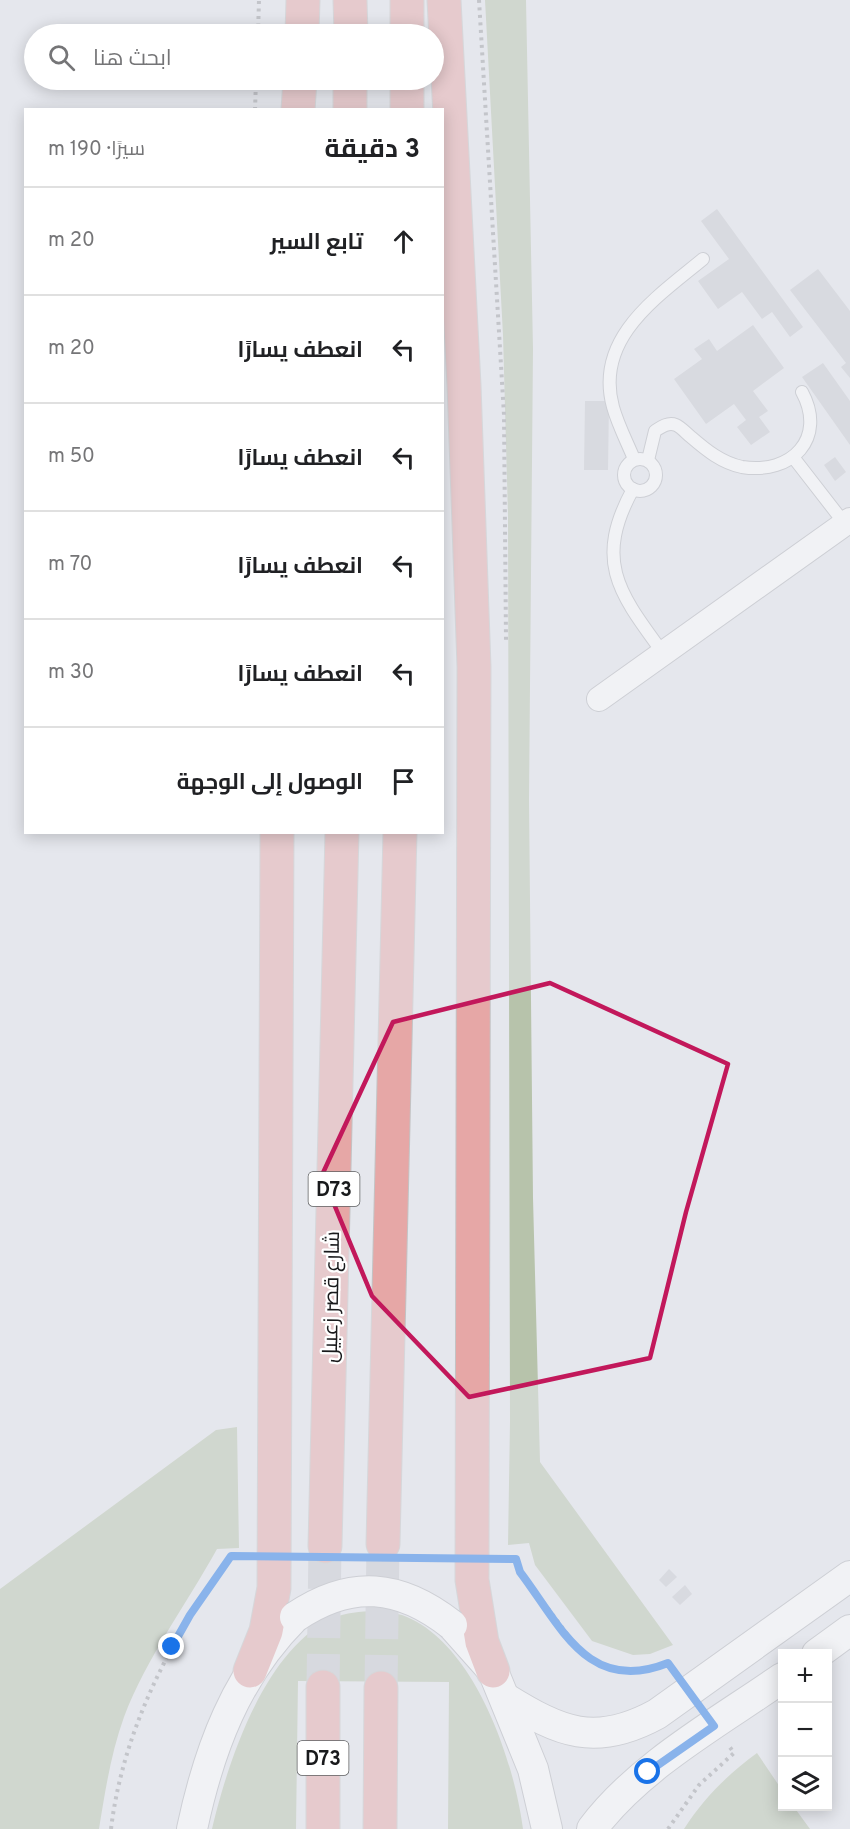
<!DOCTYPE html>
<html lang="ar">
<meta charset="utf-8">
<style>
:root{--surface:#fff;--page:#f6f6f6;--text:#202124;--muted:#757577;--line:#e0e0e0}
body{margin:0;font-family:Overpass,Cairo,sans-serif;background:var(--page);color:var(--text);direction:rtl}
.controls{position:absolute;right:18px;bottom:18px;display:grid;overflow:hidden;border-radius:0px;box-shadow:0 3px 15px #0003}
.controls button{width:54px;height:54px;display:grid;place-items:center;padding:0;border:0;border-bottom:2px solid var(--line);background:var(--surface);color:var(--text);font:30px sans-serif}
.stop{position:absolute;width:18px;height:18px;margin:-14px;border:4px solid #1a73e8;border-radius:50%;background:#fff}
.stop.end{background:#1a73e8;border-color:#fff;box-shadow:0 2px 6px #0008}
.list{margin:0;padding:0;list-style:none}
h2{display:flex;justify-content:space-between;align-items:center;height:78px;margin:0;padding:0 24px;font-size:26px}
h2 small{font-size:20px;font-weight:400;color:var(--muted)}
.list li{display:grid;grid-template-columns:39px 1fr auto;gap:18px;align-items:center;box-sizing:border-box;height:108px;padding:0 24px;border-top:2px solid var(--line)}
.list b{display:block;font-size:22px;white-space:nowrap}
.list em{font-size:20px;font-style:normal;color:var(--muted)}
.icon{flex:none;width:33px;height:33px;fill:none;stroke:currentColor;stroke-width:2;stroke-linecap:round;stroke-linejoin:round}
.map{position:relative;flex:none;width:850px;height:1829px;overflow:hidden;direction:ltr}
.search{position:absolute;background:var(--surface);box-shadow:0 3px 15px #0003;left:24px;top:24px;width:420px;height:66px;display:flex;align-items:center;gap:15px;box-sizing:border-box;padding:0 21px;border-radius:33px;color:var(--muted);font-size:22px}
.panel{position:absolute;background:var(--surface);box-shadow:0 3px 15px #0003;left:24px;top:108px;width:420px;height:726px;border-radius:0px;direction:rtl}
.map>svg:first-child{display:block}
.green{fill:#b7c3ab}
.building{fill:#c8cad0}
.lines{fill:none;stroke-linecap:round;stroke-linejoin:round}
.primary-tunnel{stroke:#c6c8ce;stroke-width:33;stroke-dasharray:33 16;stroke-linecap:butt}
.service-casing{stroke:#b0b2b8;stroke-width:14}
.minor-casing{stroke:#b0b2b8;stroke-width:26}
.tertiary-casing{stroke:#b0b2b8;stroke-width:32}
.primary-casing{stroke:#c3c3c4;stroke-width:35}
.path{stroke:#9a9ba0;stroke-width:4;stroke-dasharray:3 4.5;stroke-linecap:butt}
.service{stroke:#fff;stroke-width:12}
.minor{stroke:#fff;stroke-width:24}
.tertiary{stroke:#fff;stroke-width:30}
.primary{stroke:#e6a7a6;stroke-width:33}
.tertiary-bridge-casing{stroke:#b0b2b8;stroke-width:32;stroke-linecap:butt}
.tertiary-bridge{stroke:#fff;stroke-width:30}
.route{stroke:#1a73e8;stroke-width:8}
.marked{fill:none;stroke:#c2185b;stroke-width:4.5;stroke-linejoin:round}
.labels{text-anchor:middle;stroke-width:4.5;stroke-linejoin:round;paint-order:stroke}
.shield{fill:#fff;stroke:#5e5f60;stroke-width:1.5}
.shield-label{font-size:20px;font-weight:bold;fill:#191a1c}
.street-label{font-size:21px;fill:#191a1c;stroke:#fff}
</style>
<div class="map">
<svg width="850" height="1829" viewBox="0 0 850 1829">
<rect width="100%" height="100%" fill="#e5e7ed"/>
<!-- green -->
<g class="green">
<path d="M485,0H526L533,349L529,800L533,1198L540,1462L673,1645L650,1654L633,1655L592,1641L535,1565L529,1543L508,1545L510,1421L508,516L503,335Z"/>
<path d="M237,1427L239,1548L217,1549C186,1605 147,1657 124,1717C111,1753 105,1792 99,1829H0V1589L216,1430Z"/>
<path d="M379,1611C387,1612 395,1613 402,1615C474,1641 514,1760 523,1829H448L449,1682L298,1681L296,1829H212C228,1761 266,1644 338,1616C351,1612 366,1611 379,1611Z"/>
<path d="M757,1753L782,1790V1806L794,1807L810,1829H684C704,1798 727,1775 757,1753Z"/>
</g>
<!-- building -->
<g class="building">
<path d="M717,209L803,327L790,337L772,312L762,319L742,292L718,309L698,281L729,259L701,221Z"/>
<path d="M818,269L850,311V378L841,367L846,363L790,290Z"/>
<path d="M753,325L784,368L753,391L768,411L759,417L770,432L751,445L737,427L746,420L734,404L706,424L674,379L702,359L694,349L709,339L717,351Z"/>
<path d="M823,363L850,401V445L802,377Z"/>
<path d="M585,401H609L608,470H584Z"/>
<path d="M835,457L846,472L835,481L824,465Z"/>
<path d="M669,1569L677,1577L666,1587L659,1580Z"/>
<path d="M685,1585L692,1594L680,1605L672,1597Z"/>
</g>
<g class="lines">
<!-- primary-tunnel -->
<g class="primary-tunnel">
<path d="M323,1687L325,1546"/>
<path d="M381,1688L383,1544"/>
</g>
<defs>
<g id="service">
<path d="M793,457L845,524"/>
<circle cx="640" cy="475" r="16"/>
<path d="M634,459C627,442 618,425 613,407C594,338 657,297 703,259"/>
<path d="M648,460L655,431C661,427 668,422 676,425C681,427 687,434 691,437C706,450 722,463 742,467C792,475 827,438 802,392"/>
<path d="M633,489C593,562 620,594 663,653"/>
</g>
<path id="minor" d="M599,699L850,520"/>
<g id="tertiary">
<path d="M452,1625L493,1671L533,1769L547,1829"/>
<path d="M817,1654L850,1630"/>
<path d="M505,1698C560,1732 595,1748 657,1714L850,1576"/>
<path d="M192,1829C209,1749 236,1676 295,1617"/>
<path d="M592,1829C639,1766 719,1722 782,1678"/>
</g>
<g id="primary">
<path d="M350,0L351,34"/>
<path d="M444,0L464,385L474,667L472,1580L482,1642L493,1671"/>
<path d="M302,34L303,0"/>
<path d="M407,34V0"/>
<path d="M298,110L300,80"/>
<path d="M350,110V80"/>
<path d="M407,110V80"/>
<path d="M383,1544L400,832"/>
<path d="M325,1546L342,832"/>
<path d="M250,1671L266,1631L274,1588L277,832"/>
<path d="M323,1687V1829"/>
<path d="M380,1829L381,1688"/>
</g>
</defs>
<!-- service casing -->
<use href="#service" class="service-casing"/>
<!-- minor casing -->
<use href="#minor" class="minor-casing"/>
<!-- tertiary casing -->
<use href="#tertiary" class="tertiary-casing"/>
<!-- primary casing -->
<use href="#primary" class="primary-casing"/>
<!-- path -->
<g class="path">
<path d="M479,0L504,415L506,640"/>
<path d="M258,34L259,0"/>
<path d="M255,110L256,80"/>
<path d="M407,1558L442,1559"/>
<path d="M500,1559H516L520,1571L582,1654C610,1673 637,1675 668,1663L674,1670"/>
<path d="M111,1829C123,1729 172,1636 231,1556L244,1557"/>
<path d="M668,1829L699,1785L734,1753L729,1746"/>
</g>
<!-- service -->
<use href="#service" class="service"/>
<!-- minor -->
<use href="#minor" class="minor"/>
<!-- tertiary -->
<use href="#tertiary" class="tertiary"/>
<!-- primary -->
<use href="#primary" class="primary"/>
<defs>
<path id="tertiary-bridge" d="M295,1617C351,1579 400,1584 452,1625"/>
</defs>
<!-- tertiary-bridge casing -->
<use href="#tertiary-bridge" class="tertiary-bridge-casing"/>
<!-- tertiary-bridge -->
<use href="#tertiary-bridge" class="tertiary-bridge"/>
</g>
<g class="lines">
<!-- route -->
<path class="route" d="M172,1647L190,1615L231,1556L516,1559L520,1572C561,1626 588,1695 668,1663L714,1726L648,1772"/>
</g>
<!-- marked area -->
<path d="M0 0H850V1829H0ZM550,983L728,1064L686,1212L650,1358L469,1397L372,1296L322,1175L393,1022Z" fill="#e5e7ed" fill-opacity=".55" fill-rule="evenodd"/>
<path class="marked" d="M550,983L728,1064L686,1212L650,1358L469,1397L372,1296L322,1175L393,1022Z"/>
<g class="labels">
<!-- shield labels -->
<g class="shield">
<rect x="308.5" y="1172" width="51" height="34" rx="4.5"/>
<rect x="297.5" y="1741" width="51" height="34" rx="4.5"/>
</g>
<g class="shield-label">
<text x="334" y="1196">D73</text>
<text x="323" y="1765">D73</text>
</g>
<!-- street labels -->
<g class="street-label">
<text transform="translate(331 1297) rotate(-89)" y="7">شارع قصر زعبيل</text>
</g>
</g>
</svg>
<div class="controls">
<button>+</button>
<button>−</button>
<button><svg class="icon" aria-label="layers" viewBox="0 0 24 24"><path d="M12 4l9 5-9 5-9-5zM3 14l9 5 9-5"/></svg></button>
</div>
<div class="stop" style="left:648px;top:1772px"></div>
<div class="stop end" style="left:172px;top:1647px"></div>
<div class="search"><svg class="icon" aria-label="search" viewBox="0 0 24 24"><circle cx="10" cy="10" r="6"/><path d="M15 15l6 6"/></svg>ابحث هنا</div>
<section class="panel">
<h2>3 دقيقة<small>سيرًا · 190 m</small></h2>
<ul class="list">
<li><svg class="icon" aria-label="ahead" viewBox="0 0 24 24"><path d="M12 20V5M6 11l6-6 6 6"/></svg><div><b>تابع السير</b></div><em>20 m</em></li>
<li><svg class="icon" aria-label="left" viewBox="0 0 24 24"><path d="M17 20v-9H6M10 6l-5 5 5 5"/></svg><div><b>انعطف يسارًا</b></div><em>20 m</em></li>
<li><svg class="icon" aria-label="left" viewBox="0 0 24 24"><path d="M17 20v-9H6M10 6l-5 5 5 5"/></svg><div><b>انعطف يسارًا</b></div><em>50 m</em></li>
<li><svg class="icon" aria-label="left" viewBox="0 0 24 24"><path d="M17 20v-9H6M10 6l-5 5 5 5"/></svg><div><b>انعطف يسارًا</b></div><em>70 m</em></li>
<li><svg class="icon" aria-label="left" viewBox="0 0 24 24"><path d="M17 20v-9H6M10 6l-5 5 5 5"/></svg><div><b>انعطف يسارًا</b></div><em>30 m</em></li>
<li><svg class="icon" aria-label="arrive" viewBox="0 0 24 24"><path d="M6 21V4h12l-3 4 3 4H6"/></svg><div><b>الوصول إلى الوجهة</b></div></li>
</ul>
</section>
</div>
